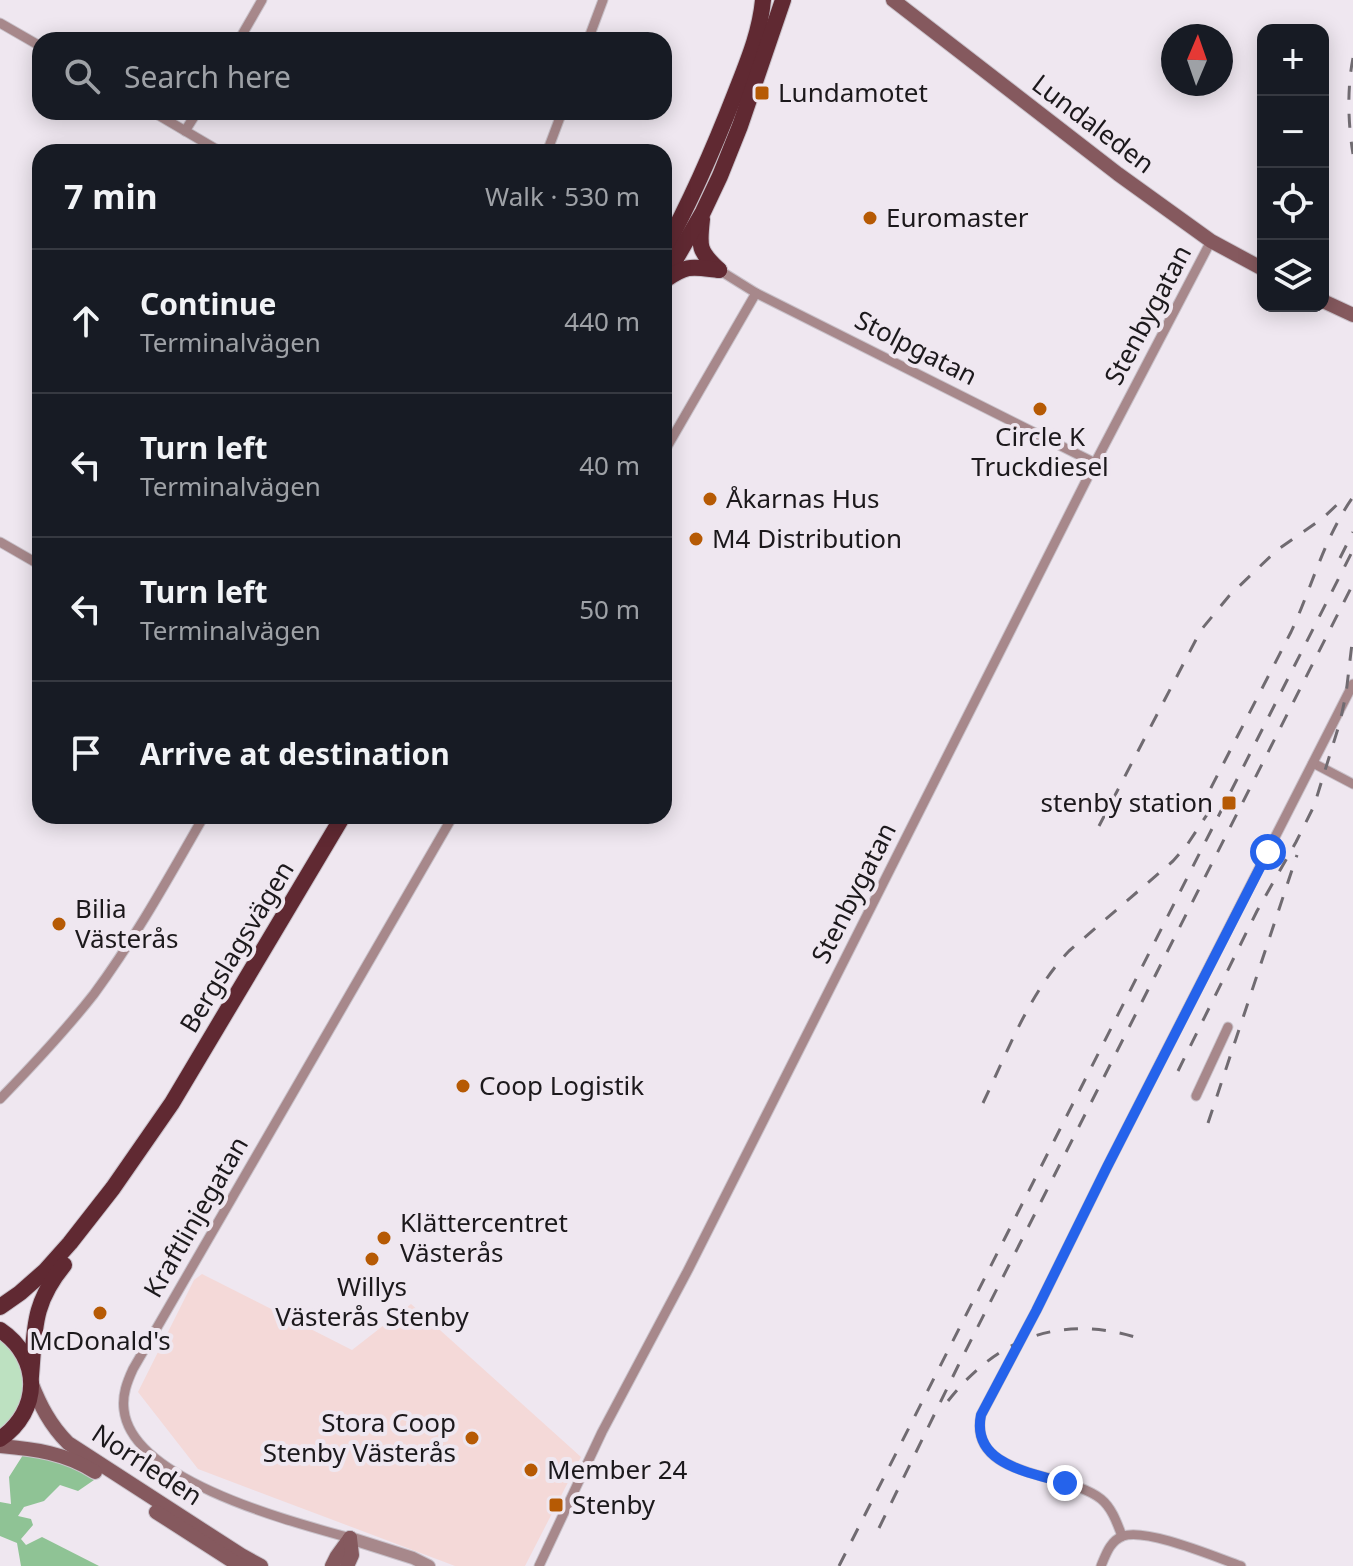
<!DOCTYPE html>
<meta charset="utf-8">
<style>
:root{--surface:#171b24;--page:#20242c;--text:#f1f3f6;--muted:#9ea1a6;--line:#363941}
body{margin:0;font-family:"Noto Sans",sans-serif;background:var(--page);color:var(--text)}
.controls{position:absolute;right:24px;top:24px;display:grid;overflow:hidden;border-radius:16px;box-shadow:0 4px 20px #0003}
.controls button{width:72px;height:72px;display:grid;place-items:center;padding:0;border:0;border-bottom:2px solid var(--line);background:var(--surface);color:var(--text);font:40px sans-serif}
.compass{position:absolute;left:1161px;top:24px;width:72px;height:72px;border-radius:50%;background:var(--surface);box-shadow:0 4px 20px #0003;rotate:2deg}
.stop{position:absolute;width:24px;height:24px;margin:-18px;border:6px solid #2563eb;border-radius:50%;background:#fff}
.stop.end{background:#2563eb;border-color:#fff;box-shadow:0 2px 8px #0008}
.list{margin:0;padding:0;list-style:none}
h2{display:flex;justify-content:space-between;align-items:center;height:104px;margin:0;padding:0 32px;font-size:34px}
h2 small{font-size:26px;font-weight:400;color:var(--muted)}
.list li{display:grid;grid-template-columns:52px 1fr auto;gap:24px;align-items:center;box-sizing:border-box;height:144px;padding:0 32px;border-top:2px solid var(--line)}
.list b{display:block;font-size:30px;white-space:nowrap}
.list p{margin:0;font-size:26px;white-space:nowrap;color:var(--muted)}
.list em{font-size:26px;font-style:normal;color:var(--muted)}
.icon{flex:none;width:44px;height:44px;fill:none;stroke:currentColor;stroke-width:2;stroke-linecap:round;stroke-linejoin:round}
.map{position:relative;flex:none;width:1353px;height:1566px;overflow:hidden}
.search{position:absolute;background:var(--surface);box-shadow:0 4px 20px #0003;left:32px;top:32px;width:640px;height:88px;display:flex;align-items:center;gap:20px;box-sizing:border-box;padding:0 28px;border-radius:24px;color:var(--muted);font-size:30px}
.panel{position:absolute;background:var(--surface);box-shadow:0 4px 20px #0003;left:32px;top:144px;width:640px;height:680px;border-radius:24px}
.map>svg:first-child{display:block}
.commercial{fill:#f4d9d8}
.green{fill:#bde1c1}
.forest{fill:#8fc395}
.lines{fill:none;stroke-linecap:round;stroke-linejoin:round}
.minor-casing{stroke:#c9c2ca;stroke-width:11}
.tertiary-casing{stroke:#c9c2ca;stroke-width:14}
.secondary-casing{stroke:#c9c2ca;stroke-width:16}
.trunk-casing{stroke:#c9c2ca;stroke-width:18}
.minor{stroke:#a7888b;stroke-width:9}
.tertiary{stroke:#a7888b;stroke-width:12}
.secondary{stroke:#85595e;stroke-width:14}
.trunk{stroke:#602932;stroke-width:16}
.rail{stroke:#706b71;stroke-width:3;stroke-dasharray:14 14;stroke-linecap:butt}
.route{stroke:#2563eb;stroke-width:10}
.poi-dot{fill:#b65a04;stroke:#efe7f0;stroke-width:3}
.labels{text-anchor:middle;stroke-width:8;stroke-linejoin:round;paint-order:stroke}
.poi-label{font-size:26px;fill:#1c191c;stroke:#efe7f0;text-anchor:start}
.street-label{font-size:26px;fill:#1c191c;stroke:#efe7f0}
</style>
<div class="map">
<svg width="1353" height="1566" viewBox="0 0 1353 1566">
<rect width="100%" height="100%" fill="#efe7f0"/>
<!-- commercial -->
<path class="commercial" d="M202,1274L352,1350L411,1304L581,1457L525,1566H455L198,1469L138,1392L194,1280Z"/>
<!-- green -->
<path class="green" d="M0,1337L16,1353L25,1371L21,1408L0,1432Z"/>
<!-- forest -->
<path class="forest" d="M23,1455L57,1459L94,1480L78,1491L60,1485L44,1501L24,1507L18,1516L31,1519L33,1525L21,1539L26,1545L42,1537L99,1566H21L17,1543L0,1536V1502L11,1504L9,1477Z"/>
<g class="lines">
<defs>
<g id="minor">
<path d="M0,23L40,46"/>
<path d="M239,40L262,0"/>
<path d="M588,40L603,0"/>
<path d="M153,112L221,152"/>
<path d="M185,131L197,112"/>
<path d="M547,152L562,112"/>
<path d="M719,270L756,293L1095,463"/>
<path d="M664,452L756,293"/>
<path d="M0,542L40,565"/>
<path d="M1313,763L1353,784"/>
<path d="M1196,1096L1228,1027"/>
<path d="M0,1099C33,1065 65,1031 94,994C136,937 169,877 204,816"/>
<path d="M1122,1536C1117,1523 1112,1508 1101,1499C1066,1471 968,1479 981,1415L1036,1311L1107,1167L1353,684"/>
<path d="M350,1538C293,1522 132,1481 124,1410C122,1395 127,1382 133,1369L453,816"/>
<path d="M539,1566L602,1432L687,1272L1095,463L1211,241"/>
<path d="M1101,1566C1106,1554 1110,1541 1123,1536C1147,1528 1215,1557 1241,1566"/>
</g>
<path id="tertiary" d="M350,1538L413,1558L429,1566"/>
<g id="secondary">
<path d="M893,0L1118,174L1211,241L1263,269"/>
<path d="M1323,301L1353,315"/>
<path d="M31,1382C40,1405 50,1425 68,1443L241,1555L261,1566"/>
<path d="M0,1446C34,1449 66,1453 95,1472"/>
<path d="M156,1512L240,1566"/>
<path d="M332,1566L337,1556L350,1538"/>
<path d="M347,1566L352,1555L350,1538"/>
</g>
<g id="trunk">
<path d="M702,219C699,246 698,251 719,270"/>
<path d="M664,250C692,199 714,148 735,94C747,63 760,33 763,0"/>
<path d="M664,279L703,212L720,176L740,126L783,0"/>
<path d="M665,280C688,264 692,267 719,270"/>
<path d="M0,1307L20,1293L45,1271L70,1243L113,1188L172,1103L343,816"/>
<path d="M0,1330C42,1358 41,1411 0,1439"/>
<path d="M31,1376C35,1329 32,1304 64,1265"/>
</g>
</defs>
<!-- minor casing -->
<use href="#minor" class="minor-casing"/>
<!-- tertiary casing -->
<use href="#tertiary" class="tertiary-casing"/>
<!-- secondary casing -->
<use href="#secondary" class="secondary-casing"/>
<!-- trunk casing -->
<use href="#trunk" class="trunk-casing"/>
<!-- minor -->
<use href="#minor" class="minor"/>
<!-- tertiary -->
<use href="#tertiary" class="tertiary"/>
<!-- secondary -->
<use href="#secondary" class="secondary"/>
<!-- trunk -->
<use href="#trunk" class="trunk"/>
<!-- rail -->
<g class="rail">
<path d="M1353,58C1347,89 1348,123 1353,154"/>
<path d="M1340,558L1353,532"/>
<path d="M1198,813L1291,632C1312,587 1324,538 1353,497"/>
<path d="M1099,826L1201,630L1229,596L1277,550L1323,518L1344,498"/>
<path d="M1178,1071L1257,911L1296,842L1314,806L1340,722L1346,694L1353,635"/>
<path d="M983,1103C1008,1051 1029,993 1069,951L1173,861L1187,845L1214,804"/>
<path d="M1208,1123L1297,855"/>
<path d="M948,1401C998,1337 1063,1313 1141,1339"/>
<path d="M879,1528L958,1366L1353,584"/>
<path d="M839,1566L1353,550"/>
</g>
</g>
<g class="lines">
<!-- route -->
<path class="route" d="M1065,1483C1029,1472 971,1464 981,1415L1036,1311L1107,1167L1268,852"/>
</g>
<!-- markers -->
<g class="poi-dot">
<rect x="754" y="85" width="16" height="16" rx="4"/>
<circle cx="870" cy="218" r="8"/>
<circle cx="1040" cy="409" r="8"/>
<circle cx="710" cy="499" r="8"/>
<circle cx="696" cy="539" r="8"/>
<rect x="1221" y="795" width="16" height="16" rx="4"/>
<circle cx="59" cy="924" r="8"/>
<circle cx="463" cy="1086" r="8"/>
<circle cx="384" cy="1238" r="8"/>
<circle cx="372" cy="1259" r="8"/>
<circle cx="100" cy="1313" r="8"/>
<circle cx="472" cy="1438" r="8"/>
<circle cx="531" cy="1470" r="8"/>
<rect x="548" y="1497" width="16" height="16" rx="4"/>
</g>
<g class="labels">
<!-- poi labels -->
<g class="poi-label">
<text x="778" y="102">Lundamotet</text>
<text x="886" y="227">Euromaster</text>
<text x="1040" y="446" text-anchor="middle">Circle K<tspan x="1040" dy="30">Truckdiesel</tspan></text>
<text x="726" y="508">Åkarnas Hus</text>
<text x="712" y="548">M4 Distribution</text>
<text x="1213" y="812" text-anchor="end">stenby station</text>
<text x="75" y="918">Bilia<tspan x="75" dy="30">Västerås</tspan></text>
<text x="479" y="1095">Coop Logistik</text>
<text x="400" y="1232">Klättercentret<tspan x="400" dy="30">Västerås</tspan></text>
<text x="372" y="1296" text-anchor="middle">Willys<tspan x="372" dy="30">Västerås Stenby</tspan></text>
<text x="100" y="1350" text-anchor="middle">McDonald's</text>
<text x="456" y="1432" text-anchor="end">Stora Coop<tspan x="456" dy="30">Stenby Västerås</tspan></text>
<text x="547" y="1479">Member 24</text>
<text x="572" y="1514">Stenby</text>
</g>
<!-- street labels -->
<g class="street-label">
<text transform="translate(1093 124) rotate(37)" y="9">Lundaleden</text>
<text transform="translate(1148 315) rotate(-62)" y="9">Stenbygatan</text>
<text transform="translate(916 348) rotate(27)" y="9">Stolpgatan</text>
<text transform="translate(854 893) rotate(-63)" y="9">Stenbygatan</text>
<text transform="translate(237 947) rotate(-59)" y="9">Bergslagsvägen</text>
<text transform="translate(196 1217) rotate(-60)" y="9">Kraftlinjegatan</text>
<text transform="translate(147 1465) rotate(33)" y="9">Norrleden</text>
</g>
</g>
</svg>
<div class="controls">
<button>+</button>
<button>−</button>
<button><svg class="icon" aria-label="locate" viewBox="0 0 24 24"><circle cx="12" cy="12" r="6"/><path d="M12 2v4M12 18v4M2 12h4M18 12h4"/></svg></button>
<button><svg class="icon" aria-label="layers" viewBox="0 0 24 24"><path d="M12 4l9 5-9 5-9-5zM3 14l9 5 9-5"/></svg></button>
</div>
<svg class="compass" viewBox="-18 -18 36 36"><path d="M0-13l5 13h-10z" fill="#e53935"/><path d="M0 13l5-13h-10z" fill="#9ea1a6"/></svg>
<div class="stop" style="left:1268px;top:852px"></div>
<div class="stop end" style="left:1065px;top:1483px"></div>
<div class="search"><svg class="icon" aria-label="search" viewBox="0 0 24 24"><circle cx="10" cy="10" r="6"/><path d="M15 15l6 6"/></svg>Search here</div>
<section class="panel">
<h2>7 min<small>Walk · 530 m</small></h2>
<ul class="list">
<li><svg class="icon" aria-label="ahead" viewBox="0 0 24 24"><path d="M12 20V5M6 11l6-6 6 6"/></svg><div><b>Continue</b><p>Terminalvägen</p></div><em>440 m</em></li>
<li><svg class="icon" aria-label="left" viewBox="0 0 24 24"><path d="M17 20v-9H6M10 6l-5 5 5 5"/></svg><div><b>Turn left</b><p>Terminalvägen</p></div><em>40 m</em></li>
<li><svg class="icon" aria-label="left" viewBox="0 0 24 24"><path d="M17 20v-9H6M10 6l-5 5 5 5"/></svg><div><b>Turn left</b><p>Terminalvägen</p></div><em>50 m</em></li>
<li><svg class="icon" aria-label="arrive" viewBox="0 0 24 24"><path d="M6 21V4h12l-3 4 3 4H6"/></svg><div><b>Arrive at destination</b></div></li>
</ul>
</section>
</div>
